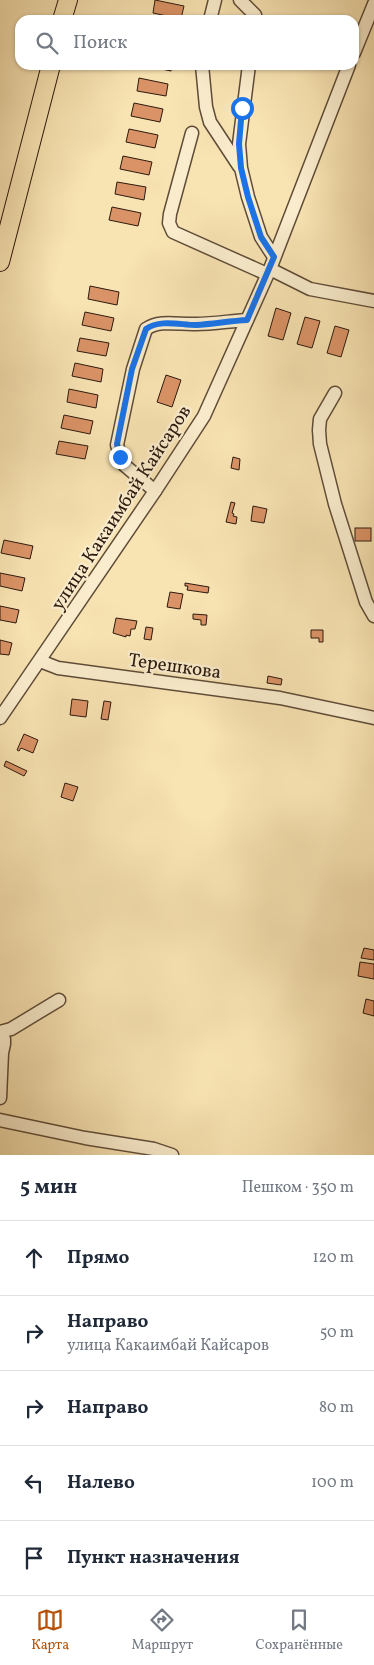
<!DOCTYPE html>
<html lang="ru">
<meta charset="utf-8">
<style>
:root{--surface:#fff;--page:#f2f2f3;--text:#1f2937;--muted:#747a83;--line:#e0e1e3;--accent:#b45309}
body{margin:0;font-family:Vollkorn,serif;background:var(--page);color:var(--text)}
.stop{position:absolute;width:15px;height:15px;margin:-11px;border:4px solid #1a73e8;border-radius:50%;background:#fff}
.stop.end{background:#1a73e8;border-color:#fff;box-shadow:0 1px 5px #0008}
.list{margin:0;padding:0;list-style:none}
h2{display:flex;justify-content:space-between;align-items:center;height:65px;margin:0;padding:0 20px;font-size:21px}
h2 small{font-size:16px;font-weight:400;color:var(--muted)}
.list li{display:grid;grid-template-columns:32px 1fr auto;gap:15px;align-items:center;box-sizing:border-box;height:75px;padding:0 20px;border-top:1px solid var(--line)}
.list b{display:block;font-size:19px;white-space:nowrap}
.list p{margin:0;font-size:16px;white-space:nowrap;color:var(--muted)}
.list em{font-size:16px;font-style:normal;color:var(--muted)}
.icon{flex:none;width:28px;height:28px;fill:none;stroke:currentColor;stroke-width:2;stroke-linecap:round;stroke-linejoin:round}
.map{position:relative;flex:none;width:374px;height:1155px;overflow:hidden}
.search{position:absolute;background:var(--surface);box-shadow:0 1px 4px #0004;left:15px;right:15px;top:15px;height:55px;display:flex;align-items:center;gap:12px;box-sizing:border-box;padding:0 18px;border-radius:15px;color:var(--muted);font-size:19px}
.sheet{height:440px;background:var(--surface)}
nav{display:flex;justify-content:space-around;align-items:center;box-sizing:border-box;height:70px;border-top:1px solid var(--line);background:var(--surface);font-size:14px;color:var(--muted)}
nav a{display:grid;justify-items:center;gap:2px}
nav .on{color:var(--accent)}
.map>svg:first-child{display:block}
.building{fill:#da9366;stroke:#2c1a0f}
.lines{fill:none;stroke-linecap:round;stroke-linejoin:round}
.minor-casing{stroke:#5f4c38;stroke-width:15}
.highway-casing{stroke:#2c1a0f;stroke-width:20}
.minor{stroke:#faedcd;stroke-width:12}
.highway{stroke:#f8e3b2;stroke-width:18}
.route{stroke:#1a73e8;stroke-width:6}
.labels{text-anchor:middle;stroke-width:4.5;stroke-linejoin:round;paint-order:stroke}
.street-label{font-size:19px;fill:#2c1a0f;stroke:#faedcd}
</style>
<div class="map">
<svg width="374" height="1155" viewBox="0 0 374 1155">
<rect width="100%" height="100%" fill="#f8e3b2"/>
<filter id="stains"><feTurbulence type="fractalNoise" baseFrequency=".004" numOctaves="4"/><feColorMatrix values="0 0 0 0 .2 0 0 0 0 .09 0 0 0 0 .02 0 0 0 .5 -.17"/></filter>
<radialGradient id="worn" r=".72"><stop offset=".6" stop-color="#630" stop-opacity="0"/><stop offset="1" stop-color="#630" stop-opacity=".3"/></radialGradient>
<!-- building -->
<g class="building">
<path d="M155,0L184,6L181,19L153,13Z"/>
<path d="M143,65H172L171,71Z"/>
<path d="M139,78L168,84L166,96L137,91Z"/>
<path d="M134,103L163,109L160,122L131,116Z"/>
<path d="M129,129L158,135L155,148L126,142Z"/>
<path d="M123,156L152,162L149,175L120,169Z"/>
<path d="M117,182L146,187L144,200L115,194Z"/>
<path d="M112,207L141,213L138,226L109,220Z"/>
<path d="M90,286L119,292L117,305L88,299Z"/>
<path d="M276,308L291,313L283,340L268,336Z"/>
<path d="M85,312L114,318L111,331L82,325Z"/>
<path d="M305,317L320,321L312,348L297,344Z"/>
<path d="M335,326L349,330L341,357L327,353Z"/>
<path d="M80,338L109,343L106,356L77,351Z"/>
<path d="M75,363L103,369L101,382L72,376Z"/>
<path d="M166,375L181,380L172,407L157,402Z"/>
<path d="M69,389L98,395L96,408L67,402Z"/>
<path d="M64,415L93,421L90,434L61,428Z"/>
<path d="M59,441L88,446L85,459L56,454Z"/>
<path d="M233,457L240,459L239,470L231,468Z"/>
<path d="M231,502L235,503L232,513L234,514L233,516L237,517L236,524L226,522Z"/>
<path d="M253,506L267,509L264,523L251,521Z"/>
<rect x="355" y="528" width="16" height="13"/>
<path d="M4,540L33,546L30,559L1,553Z"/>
<path d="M0,573L25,578L22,591L0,586Z"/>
<path d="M185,583L209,587L208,593L187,590L188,586H185Z"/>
<path d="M170,592L183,594L180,609L167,607Z"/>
<path d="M0,606L19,610L16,623L0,620Z"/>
<path d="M193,614L207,615L206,625H201V620L193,619Z"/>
<path d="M116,618L137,621L135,629H131L130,636L126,635V637L113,633Z"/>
<path d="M146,627L153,628L151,640L144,639Z"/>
<path d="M311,630H323V642H319V638H311Z"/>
<path d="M0,640L12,643L9,655L0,654Z"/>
<path d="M268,676L282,679L281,685L267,683Z"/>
<path d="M72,699L88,701L86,717L70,715Z"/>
<path d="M104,701L111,702L108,720L101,719Z"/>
<path d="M24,734L38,740L33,753L21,748L19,751L17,750Z"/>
<path d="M6,761L27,771L24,776L4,766Z"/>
<path d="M65,783L78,787L73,801L61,797Z"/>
<path d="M364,948L374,950V960L361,958Z"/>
<path d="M360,962L374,964V979L358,976Z"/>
<path d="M366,999L374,1001V1016L363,1013Z"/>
</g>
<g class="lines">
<defs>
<g id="minor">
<path d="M240,0L255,15L256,20"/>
<path d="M210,20L215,0"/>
<path d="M354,53L374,4"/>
<path d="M202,65L206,107L210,122L239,166"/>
<path d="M249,65L239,144L241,168L248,197L261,237L274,257"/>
<path d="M192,133L170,214L169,223L173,232L267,274"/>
<path d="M270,269L310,289L374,301"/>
<path d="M335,393L320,419L319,430L320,444L335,504L366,602L374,616"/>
<path d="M155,491L123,464L117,445L133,369L146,329C160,319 180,325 196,324C213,324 230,321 247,320"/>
<path d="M40,661L58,668L280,698L374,718"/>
<path d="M0,718L155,491L204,416L270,269L349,65"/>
<path d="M0,1032L4,1039V1044L2,1053L0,1098"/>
<path d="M0,1032L11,1029L59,1000"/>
<path d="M0,1120L85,1138L154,1149L172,1155"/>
</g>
<g id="highway">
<path d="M62,20L68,0"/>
<path d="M0,262L51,65"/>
</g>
</defs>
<!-- minor casing -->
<use href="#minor" class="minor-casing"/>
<!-- highway casing -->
<use href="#highway" class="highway-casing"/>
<!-- minor -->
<use href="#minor" class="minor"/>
<!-- highway -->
<use href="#highway" class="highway"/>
</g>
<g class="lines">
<!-- route -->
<path class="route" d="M120,457L117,444L132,369L146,329C160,319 180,325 196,325C213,324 230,321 247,320L274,257L261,237L248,197L241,168L239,144L242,108"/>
</g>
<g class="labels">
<!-- street labels -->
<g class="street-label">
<text transform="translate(120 507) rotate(-57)" y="7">улица Какаимбай Кайсаров</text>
<text transform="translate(175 665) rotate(8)" y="7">Терешкова</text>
</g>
</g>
<rect width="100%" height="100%" filter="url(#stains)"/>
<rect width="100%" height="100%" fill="url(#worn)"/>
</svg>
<div class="stop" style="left:242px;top:108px"></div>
<div class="stop end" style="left:120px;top:457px"></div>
<div class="search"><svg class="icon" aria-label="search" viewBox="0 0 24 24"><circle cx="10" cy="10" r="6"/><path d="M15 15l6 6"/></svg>Поиск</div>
</div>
<section class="sheet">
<h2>5 мин<small>Пешком · 350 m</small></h2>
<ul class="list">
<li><svg class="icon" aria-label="ahead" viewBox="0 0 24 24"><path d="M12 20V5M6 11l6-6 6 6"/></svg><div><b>Прямо</b></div><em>120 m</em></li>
<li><svg class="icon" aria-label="right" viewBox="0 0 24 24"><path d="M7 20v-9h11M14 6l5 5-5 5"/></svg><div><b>Направо</b><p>улица Какаимбай Кайсаров</p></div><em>50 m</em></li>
<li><svg class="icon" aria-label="right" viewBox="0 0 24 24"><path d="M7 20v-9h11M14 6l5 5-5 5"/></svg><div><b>Направо</b></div><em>80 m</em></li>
<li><svg class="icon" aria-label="left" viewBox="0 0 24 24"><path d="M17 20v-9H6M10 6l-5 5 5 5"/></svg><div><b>Налево</b></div><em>100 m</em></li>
<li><svg class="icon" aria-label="arrive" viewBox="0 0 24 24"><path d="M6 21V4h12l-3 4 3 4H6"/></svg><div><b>Пункт назначения</b></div></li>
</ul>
</section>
<nav>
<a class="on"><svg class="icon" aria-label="map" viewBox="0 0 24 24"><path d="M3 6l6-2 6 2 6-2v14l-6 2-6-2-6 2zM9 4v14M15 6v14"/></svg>Карта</a>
<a><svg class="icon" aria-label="directions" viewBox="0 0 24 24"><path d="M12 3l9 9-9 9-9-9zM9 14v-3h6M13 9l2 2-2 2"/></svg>Маршрут</a>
<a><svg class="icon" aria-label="saved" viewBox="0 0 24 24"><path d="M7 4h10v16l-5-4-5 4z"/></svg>Сохранённые</a>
</nav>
